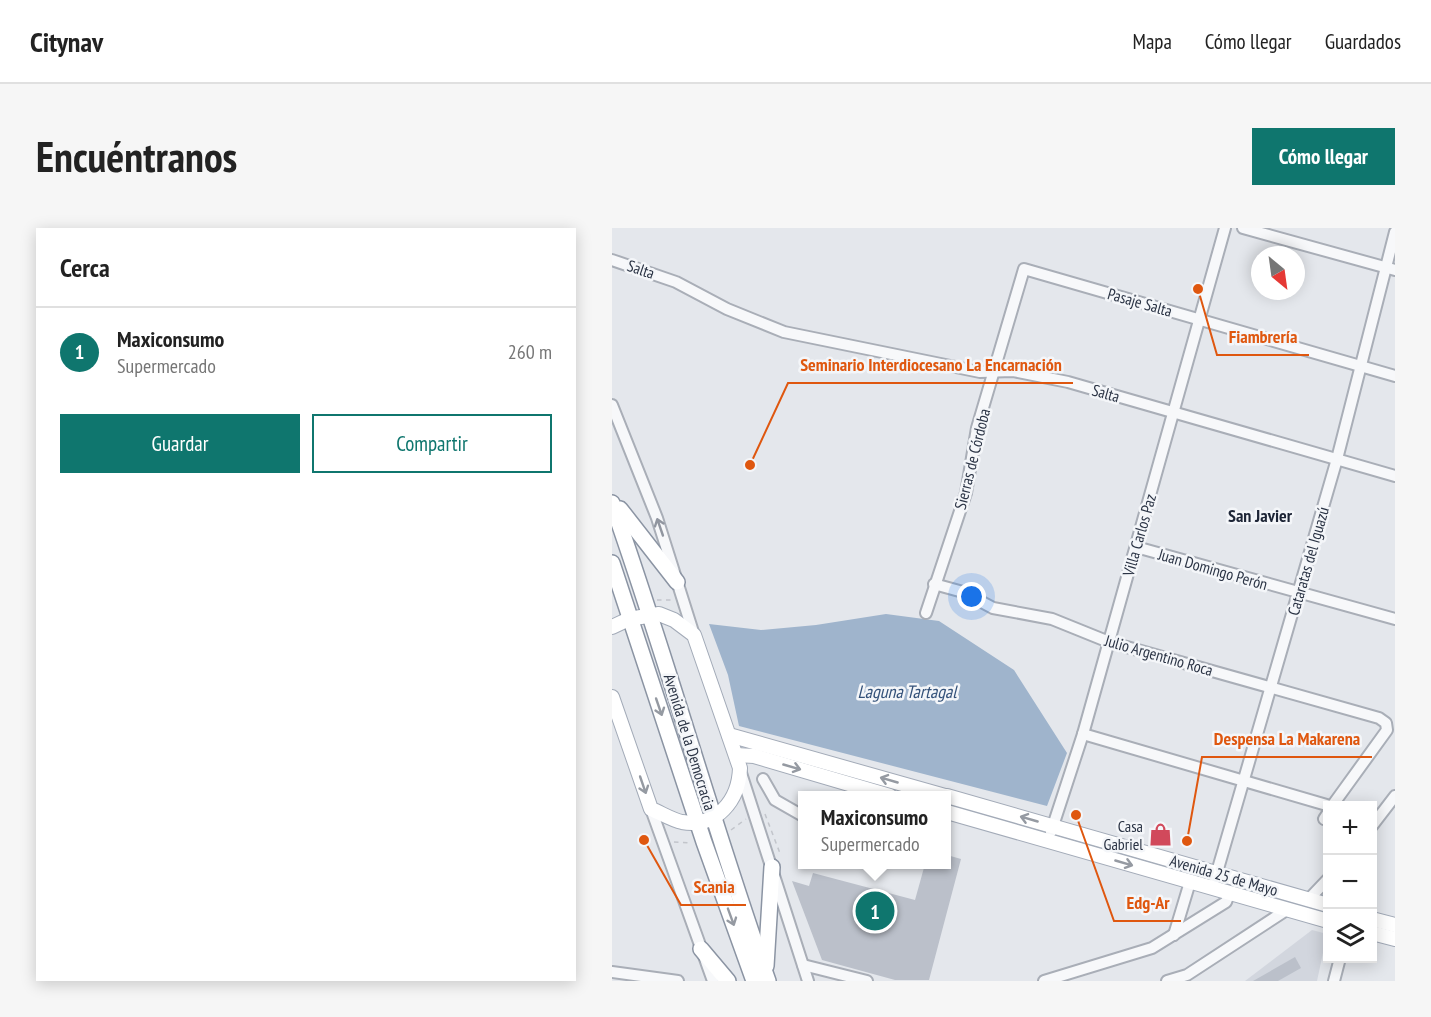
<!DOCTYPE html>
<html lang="es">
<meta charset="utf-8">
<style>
:root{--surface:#fff;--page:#f6f6f6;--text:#222;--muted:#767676;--line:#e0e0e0;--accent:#0f766e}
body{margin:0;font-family:"PT Sans Narrow",sans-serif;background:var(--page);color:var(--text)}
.controls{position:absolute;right:18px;bottom:18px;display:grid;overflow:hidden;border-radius:0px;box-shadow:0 3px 15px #0003}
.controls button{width:54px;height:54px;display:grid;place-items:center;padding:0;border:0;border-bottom:2px solid var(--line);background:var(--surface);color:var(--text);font:30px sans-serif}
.compass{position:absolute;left:639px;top:18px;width:54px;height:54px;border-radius:50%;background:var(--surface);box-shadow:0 3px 15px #0003;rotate:151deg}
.you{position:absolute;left:360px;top:369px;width:21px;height:21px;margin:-15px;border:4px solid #fff;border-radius:50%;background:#1a73e8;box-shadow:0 0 0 9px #1a73e833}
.badge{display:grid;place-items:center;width:39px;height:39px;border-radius:50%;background:var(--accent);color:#fff;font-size:20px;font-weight:700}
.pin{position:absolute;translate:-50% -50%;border:3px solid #fff;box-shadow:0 2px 6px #0006}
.popup{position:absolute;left:186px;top:563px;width:153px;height:78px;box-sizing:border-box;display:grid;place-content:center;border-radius:0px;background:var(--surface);filter:drop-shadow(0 2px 4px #0005);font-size:20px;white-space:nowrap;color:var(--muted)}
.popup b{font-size:22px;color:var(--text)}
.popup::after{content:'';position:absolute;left:50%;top:100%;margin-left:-12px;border:12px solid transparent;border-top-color:var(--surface)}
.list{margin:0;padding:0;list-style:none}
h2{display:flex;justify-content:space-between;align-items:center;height:78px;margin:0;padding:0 24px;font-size:26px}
h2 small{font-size:20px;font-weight:400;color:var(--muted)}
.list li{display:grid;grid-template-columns:39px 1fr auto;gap:18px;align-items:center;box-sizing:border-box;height:90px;padding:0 24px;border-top:2px solid var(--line)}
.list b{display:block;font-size:22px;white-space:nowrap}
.list p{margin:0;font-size:20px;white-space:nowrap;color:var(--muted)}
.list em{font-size:20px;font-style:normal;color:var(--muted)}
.actions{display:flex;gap:12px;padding:18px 24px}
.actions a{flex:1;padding:14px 0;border:2px solid var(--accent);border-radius:0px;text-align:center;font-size:21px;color:var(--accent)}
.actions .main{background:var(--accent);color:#fff}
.icon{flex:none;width:33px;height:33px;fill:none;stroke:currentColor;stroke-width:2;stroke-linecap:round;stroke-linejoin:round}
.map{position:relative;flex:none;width:783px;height:753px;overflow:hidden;border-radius:0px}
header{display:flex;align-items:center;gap:36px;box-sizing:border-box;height:84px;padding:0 30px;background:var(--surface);border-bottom:2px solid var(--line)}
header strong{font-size:28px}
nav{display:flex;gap:33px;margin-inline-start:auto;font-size:21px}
.intro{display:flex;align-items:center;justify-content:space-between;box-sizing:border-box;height:144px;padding:0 36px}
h1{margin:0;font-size:42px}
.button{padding:15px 27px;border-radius:0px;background:var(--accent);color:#fff;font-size:21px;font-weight:700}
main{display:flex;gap:36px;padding:0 36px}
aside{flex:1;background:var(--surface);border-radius:0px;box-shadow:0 3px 15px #0003}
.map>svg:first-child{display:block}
.built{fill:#d2d6de}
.water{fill:#9fb4cc}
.building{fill:#bbc0ca}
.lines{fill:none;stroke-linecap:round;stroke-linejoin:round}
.minor-casing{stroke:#a9aeb7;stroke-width:14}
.major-casing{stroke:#a3abb8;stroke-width:16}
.highway-casing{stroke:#8b94a3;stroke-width:18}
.path{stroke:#c2c5cb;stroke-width:1.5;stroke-dasharray:4.5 4.5;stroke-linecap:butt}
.minor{stroke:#f7f8fa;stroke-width:10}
.major{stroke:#fff;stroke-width:14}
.highway{stroke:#fff;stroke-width:15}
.oneway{stroke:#9196a0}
.oneway2{stroke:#959aa2}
.labels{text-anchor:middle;stroke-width:5;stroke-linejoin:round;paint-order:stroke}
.street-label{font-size:16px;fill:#2b3445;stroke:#f4f6f9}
.poi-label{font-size:16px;fill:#2b3445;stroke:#f4f6f9;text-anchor:end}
.neighbourhood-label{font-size:18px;font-weight:bold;fill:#1d2536;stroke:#f4f6f9}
.water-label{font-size:18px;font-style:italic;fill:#34527a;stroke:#f4f6f9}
.leader{fill:none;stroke:#df570f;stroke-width:2}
.callout-dot{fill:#df570f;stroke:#f4f6f9;stroke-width:2}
.callout-label{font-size:18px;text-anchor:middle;font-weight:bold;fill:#df570f;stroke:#f4f6f9;stroke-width:5;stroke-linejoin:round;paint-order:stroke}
</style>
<header>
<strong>Citynav</strong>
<nav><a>Mapa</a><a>Cómo llegar</a><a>Guardados</a></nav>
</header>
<div class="intro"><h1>Encuéntranos</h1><a class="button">Cómo llegar</a></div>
<main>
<aside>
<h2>Cerca<small></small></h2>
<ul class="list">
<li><span class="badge">1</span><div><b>Maxiconsumo</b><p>Supermercado</p></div><em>260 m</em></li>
</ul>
<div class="actions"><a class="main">Guardar</a><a>Compartir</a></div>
</aside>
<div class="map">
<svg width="783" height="753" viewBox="0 0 783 753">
<rect width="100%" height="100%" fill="#e4e7ec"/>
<!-- built -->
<path class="built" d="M700,702L715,706L705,753H633Z"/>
<!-- water -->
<path class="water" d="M274,386L327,393L402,442L455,525L435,578L127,498L116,447L97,396L149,402L204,397Z"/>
<!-- building -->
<g class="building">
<path d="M335,627L349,631L317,752H283L210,732L180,653L197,658L201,645L303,672L313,636H335Z"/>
<path d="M683,729L689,740L666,753H641Z"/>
</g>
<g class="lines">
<defs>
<g id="minor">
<path d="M631,0L783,42"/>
<path d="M0,32L64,54L115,81L172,104L368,144L401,143L456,154L783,248"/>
<path d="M0,177L45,290L82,407"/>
<path d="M524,319L783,391"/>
<path d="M322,356L351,364L381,380L440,391L497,414L767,490L774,495L775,502L720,578"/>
<path d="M314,385L354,265L365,200L412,41L783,148"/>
<path d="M471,506L718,578"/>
<path d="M128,542L196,753"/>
<path d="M151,551L163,572L191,588"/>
<path d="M39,581L101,753"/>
<path d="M712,591L716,585"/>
<path d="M760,598L783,568"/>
<path d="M439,604L471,506L613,0"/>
<path d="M603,651L725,231L783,4"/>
<path d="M697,671L716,651"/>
<path d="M562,707L578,654"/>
<path d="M191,737L255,753"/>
<path d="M0,744L66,753"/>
<path d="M432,753L540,720L614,674L618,664"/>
<path d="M555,753L575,747L676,681"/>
<path d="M722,753L728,730"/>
</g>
<g id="major">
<path d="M0,399L17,391L47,386L62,392L82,407L128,540C127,572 105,600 70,594C60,592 49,585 39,581L0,469"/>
<path d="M117,507L333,568"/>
<path d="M124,527L142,528L278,568"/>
<path d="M335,568L716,677"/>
<path d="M335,584L716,693"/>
<path d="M760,691L783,697"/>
<path d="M760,705L783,711"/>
</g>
<g id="highway">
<path d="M0,275C56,433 100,595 156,753"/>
<path d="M8,281L65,354"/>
<path d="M0,335L92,614L142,753"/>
<path d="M89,721L116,753"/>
<path d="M154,738L160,639"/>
</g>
</defs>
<!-- minor casing -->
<use href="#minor" class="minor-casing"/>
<!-- major casing -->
<use href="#major" class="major-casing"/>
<!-- highway casing -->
<use href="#highway" class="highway-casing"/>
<!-- path -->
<g class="path">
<path d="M45,372H60"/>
<path d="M153,586L169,628"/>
<path d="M119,602L134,591"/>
<path d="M62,614L78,615"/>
</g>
<!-- minor -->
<use href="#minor" class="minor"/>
<!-- major -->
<use href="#major" class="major"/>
<!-- highway -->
<use href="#highway" class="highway"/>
</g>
<!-- one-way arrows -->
<defs><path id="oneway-shaft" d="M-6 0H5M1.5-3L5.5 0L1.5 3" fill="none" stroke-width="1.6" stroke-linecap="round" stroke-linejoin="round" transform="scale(1.5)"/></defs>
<use class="oneway" href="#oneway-shaft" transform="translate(48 299) rotate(-109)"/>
<g class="oneway2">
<use href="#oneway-shaft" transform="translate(47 479) rotate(71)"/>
<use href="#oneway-shaft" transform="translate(180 539) rotate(16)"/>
<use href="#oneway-shaft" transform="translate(277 552) rotate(-164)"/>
<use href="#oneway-shaft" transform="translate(31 557) rotate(71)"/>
<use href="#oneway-shaft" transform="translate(417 591) rotate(-164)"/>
<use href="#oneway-shaft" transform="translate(512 635) rotate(16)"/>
<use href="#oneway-shaft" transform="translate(119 689) rotate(70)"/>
</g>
<!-- icons -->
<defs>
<symbol id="shop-bare" viewBox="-9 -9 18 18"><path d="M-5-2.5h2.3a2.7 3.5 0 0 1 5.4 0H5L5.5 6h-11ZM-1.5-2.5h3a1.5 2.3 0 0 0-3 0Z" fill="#d1495b" stroke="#f4f6f9" stroke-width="2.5" paint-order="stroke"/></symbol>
</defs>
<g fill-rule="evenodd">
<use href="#shop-bare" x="532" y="590" width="33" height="33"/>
</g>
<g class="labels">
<!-- street labels -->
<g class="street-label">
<text transform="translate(29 41) rotate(19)" y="6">Salta</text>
<text transform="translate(528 74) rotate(16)" y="6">Pasaje Salta</text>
<text transform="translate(494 165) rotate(16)" y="6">Salta</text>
<text transform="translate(360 231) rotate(-76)" y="6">Sierras de Córdoba</text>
<text transform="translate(527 307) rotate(-74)" y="6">Villa Carlos Paz</text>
<text transform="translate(696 333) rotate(-74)" y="6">Cataratas del Iguazú</text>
<text transform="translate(601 341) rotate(16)" y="6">Juan Domingo Perón</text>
<text transform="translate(547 427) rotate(16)" y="6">Julio Argentino Roca</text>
<text transform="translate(78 514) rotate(73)" y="6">Avenida de la Democracia</text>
<text transform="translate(612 647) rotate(16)" y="6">Avenida 25 de Mayo</text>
</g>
<!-- poi labels -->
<g class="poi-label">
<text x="531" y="604">Casa<tspan x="531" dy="18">Gabriel</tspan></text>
</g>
<!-- neighbourhood labels -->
<g class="neighbourhood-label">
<text x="648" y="294">San Javier</text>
</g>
<!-- water labels -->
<g class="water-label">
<text x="295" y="470">Laguna Tartagal</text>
</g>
</g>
<!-- callouts -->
<path class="leader" d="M586 61L605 127H697M138 237L176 155H461M575 613L590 529H760M32 612L69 677H134M464 587L502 693H569"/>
<g class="callout-dot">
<circle cx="586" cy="61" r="6"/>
<circle cx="138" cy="237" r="6"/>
<circle cx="575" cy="613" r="6"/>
<circle cx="32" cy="612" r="6"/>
<circle cx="464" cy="587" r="6"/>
</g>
<g class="callout-label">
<text x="651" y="115">Fiambrería</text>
<text x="319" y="143">Seminario Interdiocesano La Encarnación</text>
<text x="675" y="517">Despensa La Makarena</text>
<text x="102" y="665">Scania</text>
<text x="536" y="681">Edg-Ar</text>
</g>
</svg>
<div class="controls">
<button>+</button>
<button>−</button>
<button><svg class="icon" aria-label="layers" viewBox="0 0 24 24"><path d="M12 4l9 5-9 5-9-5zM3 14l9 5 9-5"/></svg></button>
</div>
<svg class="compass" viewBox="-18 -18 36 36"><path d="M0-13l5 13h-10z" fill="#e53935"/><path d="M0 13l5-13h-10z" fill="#767676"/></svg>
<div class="you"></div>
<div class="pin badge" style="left:263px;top:683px">1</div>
<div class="popup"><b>Maxiconsumo</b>Supermercado</div>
</div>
</main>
